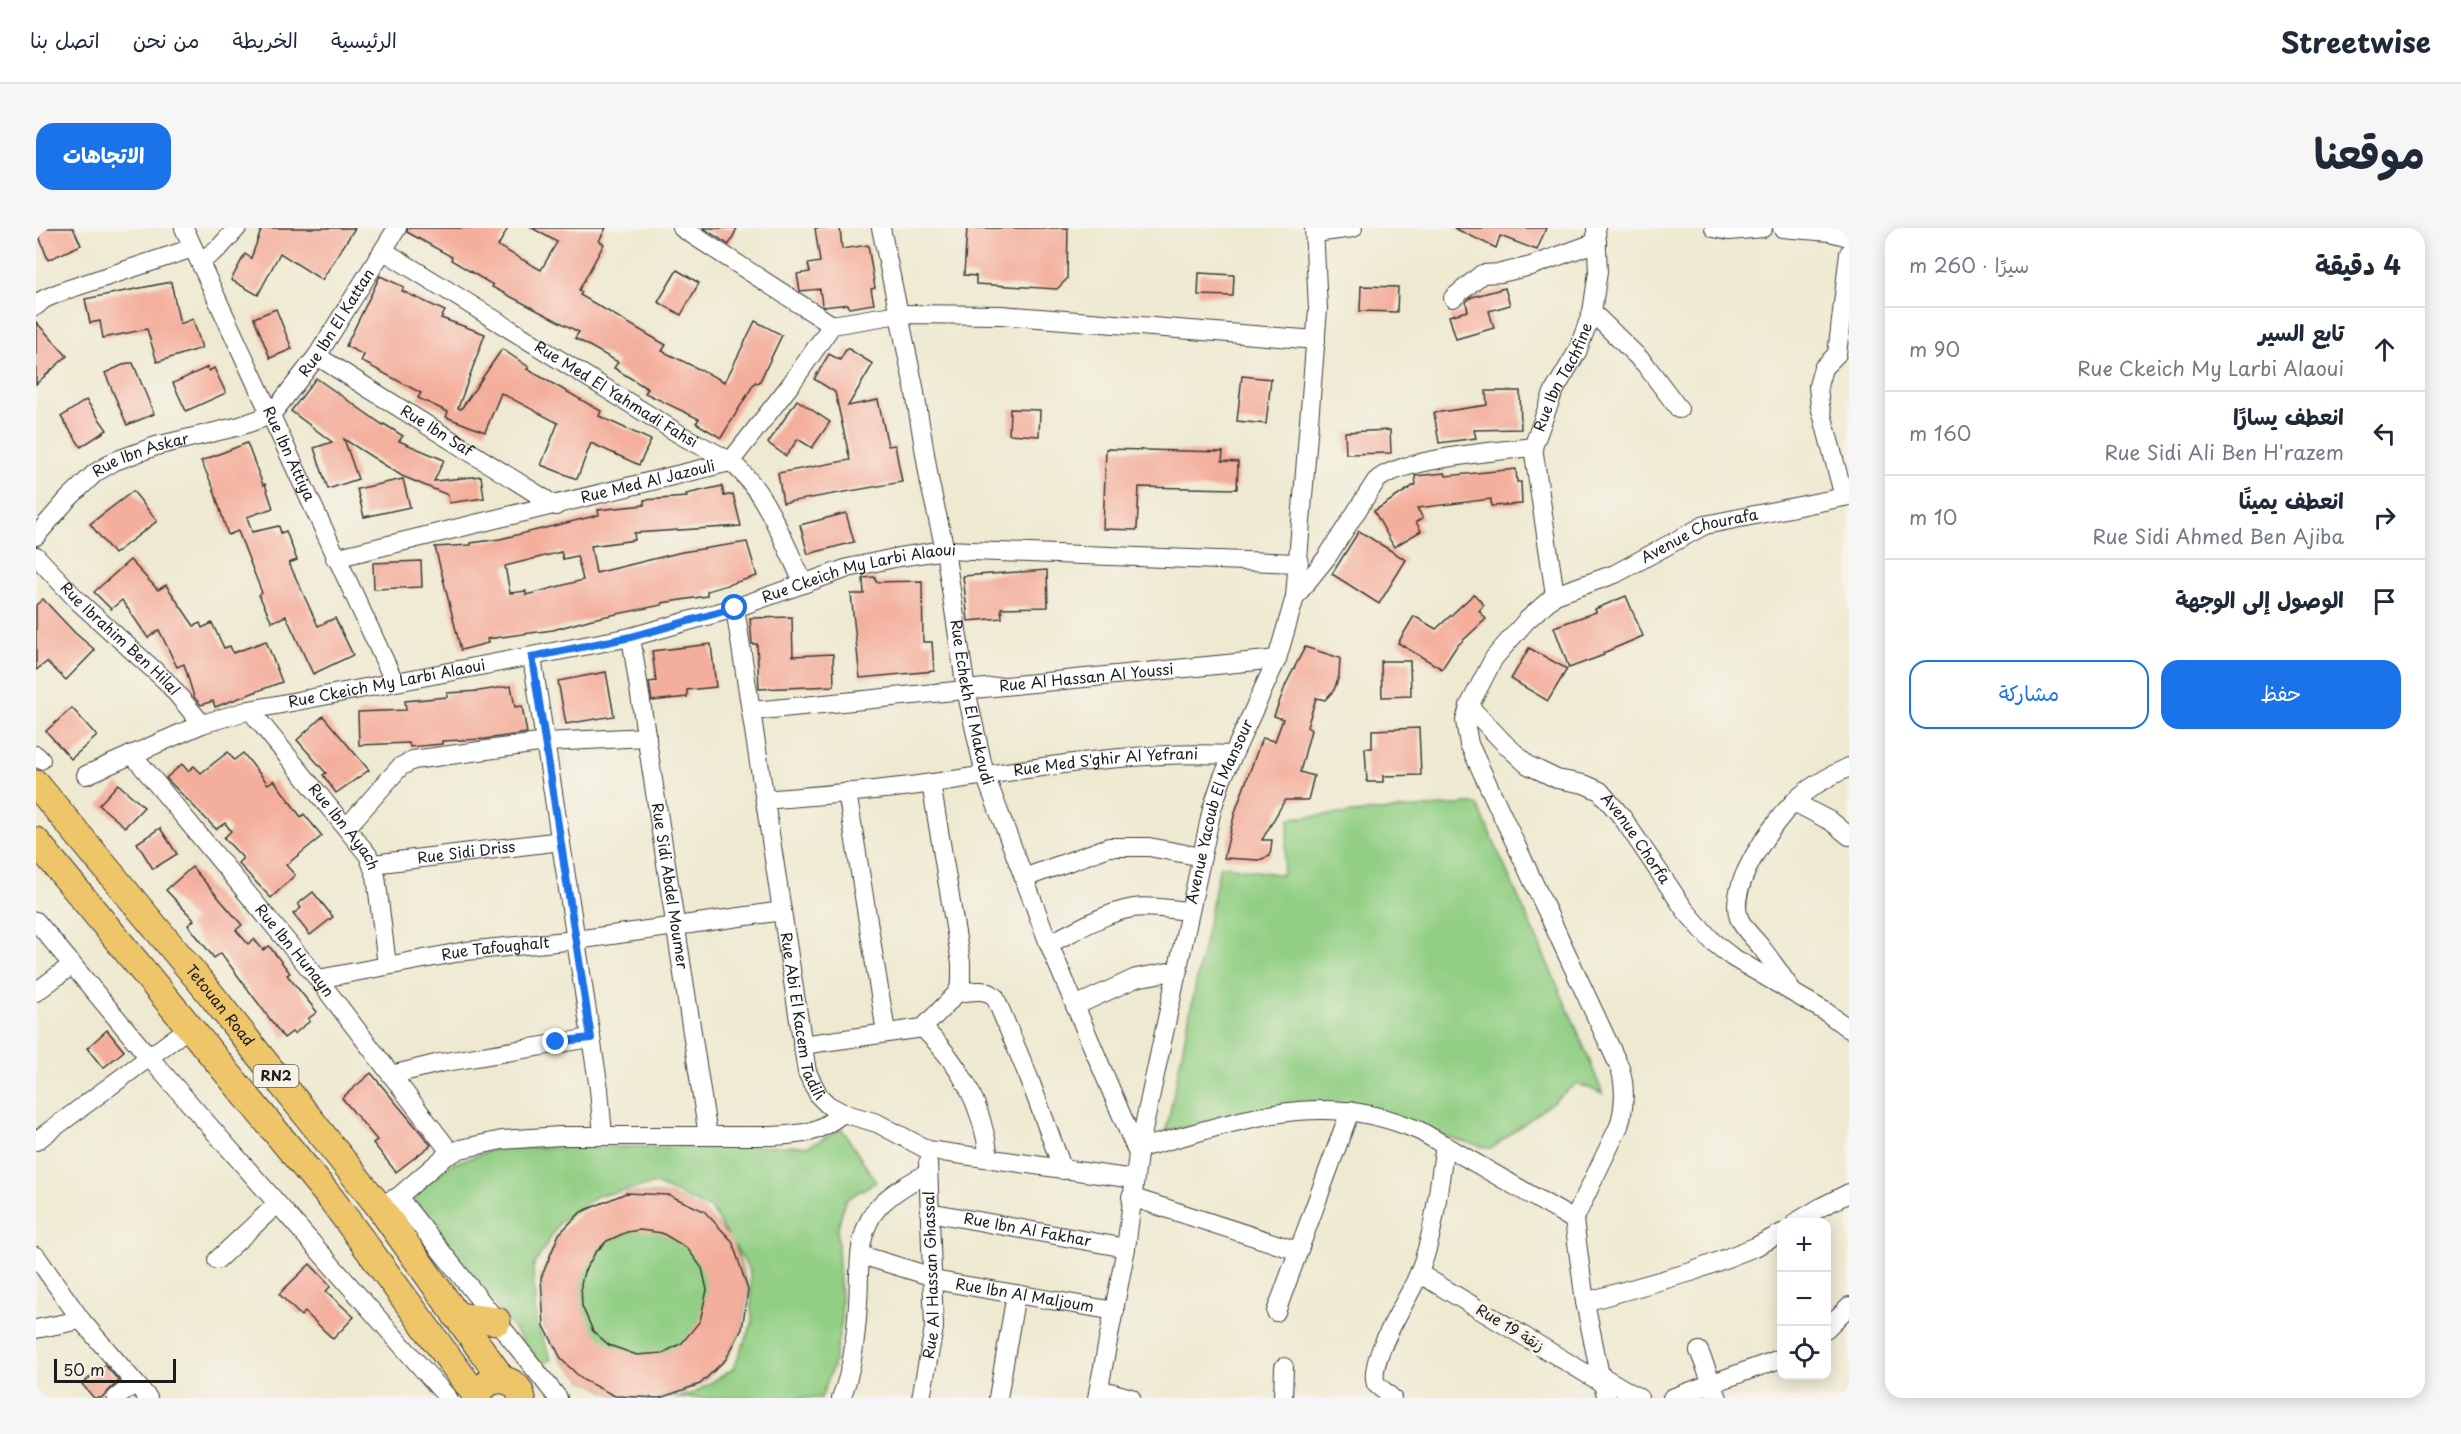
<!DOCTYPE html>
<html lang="ar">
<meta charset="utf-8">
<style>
:root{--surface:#fff;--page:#f6f6f7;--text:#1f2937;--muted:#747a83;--line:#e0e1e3;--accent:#1a73e8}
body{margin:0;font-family:"Playpen Sans","Playpen Sans Arabic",sans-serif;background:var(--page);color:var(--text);direction:rtl}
.controls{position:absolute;right:18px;bottom:18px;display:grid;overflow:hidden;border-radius:12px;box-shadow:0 3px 15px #0003}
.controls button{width:54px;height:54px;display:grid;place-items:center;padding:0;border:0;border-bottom:2px solid var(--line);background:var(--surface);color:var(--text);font:30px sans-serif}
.scale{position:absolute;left:18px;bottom:15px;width:122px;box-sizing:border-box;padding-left:6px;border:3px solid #1c1c1c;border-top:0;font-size:16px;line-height:21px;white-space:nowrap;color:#1c1c1c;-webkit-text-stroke:4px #f7f3e8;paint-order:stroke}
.stop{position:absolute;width:18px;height:18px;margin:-14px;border:4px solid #1a73e8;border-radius:50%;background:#fff}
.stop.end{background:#1a73e8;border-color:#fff;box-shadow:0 2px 6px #0008}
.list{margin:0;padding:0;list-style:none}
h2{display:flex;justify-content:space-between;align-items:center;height:78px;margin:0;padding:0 24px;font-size:26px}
h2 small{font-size:20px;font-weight:400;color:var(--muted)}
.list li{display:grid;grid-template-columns:39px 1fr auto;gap:18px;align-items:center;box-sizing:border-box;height:84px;padding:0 24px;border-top:2px solid var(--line)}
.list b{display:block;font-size:22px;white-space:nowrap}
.list p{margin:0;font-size:20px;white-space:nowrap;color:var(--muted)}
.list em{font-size:20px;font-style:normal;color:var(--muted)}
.actions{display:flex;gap:12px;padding:18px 24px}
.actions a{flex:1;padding:14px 0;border:2px solid var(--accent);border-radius:18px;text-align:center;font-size:21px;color:var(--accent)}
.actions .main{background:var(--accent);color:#fff}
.icon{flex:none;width:33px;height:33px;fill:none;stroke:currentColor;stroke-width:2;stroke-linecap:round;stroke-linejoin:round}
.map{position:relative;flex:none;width:1813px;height:1170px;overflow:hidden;direction:ltr;border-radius:18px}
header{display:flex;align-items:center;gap:36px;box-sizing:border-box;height:84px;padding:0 30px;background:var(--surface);border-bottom:2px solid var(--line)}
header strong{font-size:28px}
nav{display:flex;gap:33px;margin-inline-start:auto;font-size:21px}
.intro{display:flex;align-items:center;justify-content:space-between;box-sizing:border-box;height:144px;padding:0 36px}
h1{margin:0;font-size:42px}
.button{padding:15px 27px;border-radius:18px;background:var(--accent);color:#fff;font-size:21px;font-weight:700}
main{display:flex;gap:36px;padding:0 36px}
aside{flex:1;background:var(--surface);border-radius:18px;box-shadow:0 3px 15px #0003}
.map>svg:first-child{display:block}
.grass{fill:#92cf84;stroke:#577650;stroke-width:1.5}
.building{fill:#f4ae9c;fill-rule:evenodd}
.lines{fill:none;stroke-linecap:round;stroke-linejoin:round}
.minor-casing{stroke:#3c3b37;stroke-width:20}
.highway-casing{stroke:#3c3b37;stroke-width:29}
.minor{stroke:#fff;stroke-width:18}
.highway{stroke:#eec569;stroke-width:27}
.route{stroke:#1a73e8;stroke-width:8}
.labels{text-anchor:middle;stroke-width:6;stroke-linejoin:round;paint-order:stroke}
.shield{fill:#f7f3e8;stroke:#5e5c59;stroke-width:1.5}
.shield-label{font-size:14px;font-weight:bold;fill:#1c1c1c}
.street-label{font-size:15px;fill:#1c1c1c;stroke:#f7f3e8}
</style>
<header>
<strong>Streetwise</strong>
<nav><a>الرئيسية</a><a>الخريطة</a><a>من نحن</a><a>اتصل بنا</a></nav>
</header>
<div class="intro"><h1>موقعنا</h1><a class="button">الاتجاهات</a></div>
<main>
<aside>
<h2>4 دقيقة<small>سيرًا · 260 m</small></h2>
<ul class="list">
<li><svg class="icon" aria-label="ahead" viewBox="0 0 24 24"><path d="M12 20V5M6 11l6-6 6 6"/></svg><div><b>تابع السير</b><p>Rue Ckeich My Larbi Alaoui</p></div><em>90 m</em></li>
<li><svg class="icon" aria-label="left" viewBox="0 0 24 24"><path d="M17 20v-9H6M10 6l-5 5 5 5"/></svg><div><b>انعطف يسارًا</b><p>Rue Sidi Ali Ben H'razem</p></div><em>160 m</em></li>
<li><svg class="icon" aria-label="right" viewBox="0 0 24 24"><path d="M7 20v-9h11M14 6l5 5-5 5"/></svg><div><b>انعطف يمينًا</b><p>Rue Sidi Ahmed Ben Ajiba</p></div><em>10 m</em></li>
<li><svg class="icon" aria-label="arrive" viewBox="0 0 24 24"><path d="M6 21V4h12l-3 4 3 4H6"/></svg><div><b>الوصول إلى الوجهة</b></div></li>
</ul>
<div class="actions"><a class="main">حفظ</a><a>مشاركة</a></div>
</aside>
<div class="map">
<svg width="1813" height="1170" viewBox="0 0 1813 1170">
<rect width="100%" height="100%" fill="#f7f3e8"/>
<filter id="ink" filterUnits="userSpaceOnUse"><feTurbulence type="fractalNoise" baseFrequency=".0167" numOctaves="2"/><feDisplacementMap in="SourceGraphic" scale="12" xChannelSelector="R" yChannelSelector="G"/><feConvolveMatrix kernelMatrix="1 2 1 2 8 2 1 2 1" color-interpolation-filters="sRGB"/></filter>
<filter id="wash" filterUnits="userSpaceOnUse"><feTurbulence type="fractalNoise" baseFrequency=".008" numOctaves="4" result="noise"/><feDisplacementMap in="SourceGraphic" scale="24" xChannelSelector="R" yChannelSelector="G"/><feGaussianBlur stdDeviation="1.35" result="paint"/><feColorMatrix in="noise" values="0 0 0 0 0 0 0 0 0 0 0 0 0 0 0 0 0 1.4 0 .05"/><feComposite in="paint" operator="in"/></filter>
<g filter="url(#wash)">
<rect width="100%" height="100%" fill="#eee9d0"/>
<!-- grass -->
<g class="grass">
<path d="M1431,576H1441L1542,804L1567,866L1541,855L1455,921L1278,874L1130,903L1184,637L1246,647L1254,590Z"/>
<path d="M806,901L840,954L809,972L801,1003L806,1092L797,1138L785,1170H638L658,1165L697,1141L716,1096L714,1043L699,1018L712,1062L706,1101L690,1131L664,1156L624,1170L579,1168L547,1152L526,1132L508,1098L505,1050L523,1006L590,965L633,967L667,983L692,1008L676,982L620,956L561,968L523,995L497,1039L500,1095L515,1131L506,1138L375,968L416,936L462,920L773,918Z"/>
</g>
<g id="blocks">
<!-- building -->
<g class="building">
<path d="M0,0H37L45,17L12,32Z"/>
<path d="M226,0H319L286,52L244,25L222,67L195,52L209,26L215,30Z"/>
<path d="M372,0H472L462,18L505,42L521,14L496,0H570L563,13L568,16L543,62L546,64L544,67L630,117L626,123L689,154L719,93L746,107L723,155L719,154L685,210L660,195L663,191L609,165L612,161L578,140L582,134L539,110L543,104L456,59L457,57L415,32L416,29L371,4Z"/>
<path d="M667,0H701L693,17Z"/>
<path d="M779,0H804L806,21L832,17L839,60L835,61L838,76L813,80L812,76L788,79L786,77L784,61L764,63L761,46L774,44L772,36L784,34Z"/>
<path d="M931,0H1032L1031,51L1021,61L940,56V48L928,47Z"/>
<path d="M1418,0H1510L1501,22L1464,8L1460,20Z"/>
<path d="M641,42L663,55L645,87L622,74Z"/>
<path d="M1163,45L1198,47L1197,68L1162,67Z"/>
<path d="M344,48L368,59L366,63L409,83L405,90L449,106L422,180L425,181L466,121L493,139L491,141L565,183L563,188L615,212L603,237L555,215L541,251L505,237L522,195L465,165L449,204L410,189L412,184L382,170L385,165L325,133L328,127L310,118Z"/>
<path d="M135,54L144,96L157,91L166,120L121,134L111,101L67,110L64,93L54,95L49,71Z"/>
<path d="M1325,58L1362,59L1361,84L1324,83Z"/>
<path d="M1469,60L1474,77L1453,83L1458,100L1420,111L1413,88L1432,83L1430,74L1436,69Z"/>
<path d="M240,81L256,121L234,130L218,90Z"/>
<path d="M0,94L31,128L0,156Z"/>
<path d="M811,120L837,136L812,178L842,172L852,218L859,217L866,254L747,275L742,245L814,232L799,164L778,151L793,126L804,132Z"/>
<path d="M91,135H97L118,186L91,197L69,145Z"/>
<path d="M172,139L173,143L178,140L190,165L150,183L137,155Z"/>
<path d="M1206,148L1235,151L1230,196L1201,193Z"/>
<path d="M280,150L347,197L348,196L367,208L363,213L408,232L398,253L445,248L448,270L413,275L412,267L366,248L308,211L322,251L292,261L278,220L296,214L255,183Z"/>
<path d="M1450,163H1484L1485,201L1438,202L1440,210L1403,215L1398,185L1451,177Z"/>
<path d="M50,172L71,202L45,219L25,189Z"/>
<path d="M761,172L794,194L776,220L762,211L750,228L732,215Z"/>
<path d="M974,181L1004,182L1003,208L973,206Z"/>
<path d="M1354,202L1355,225L1310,226L1309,204Z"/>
<path d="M211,215L227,257L229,256L237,280L211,289L216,304L243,298L245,305L250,303L261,332L253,335L282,398L299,390L317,427L277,446L250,388L236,394L223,367L226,365L202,303L192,307L177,259L165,233Z"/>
<path d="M1070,221L1187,224L1186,233L1202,234L1201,261L1103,259L1101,302L1067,301Z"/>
<path d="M1480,241L1481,254H1485L1486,276L1455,278V271L1381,280L1387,290L1380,294L1385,303L1358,319L1338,283L1380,256L1379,248L1409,245L1410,248Z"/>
<path d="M367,251L374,279L328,289L321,261Z"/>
<path d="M686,258L688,268L697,266L705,298L598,305L599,312L555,318L560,345L646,324L711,314L721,348L671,363V368L626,375V377L556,391L517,402L451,411L452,415L425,422L399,319L435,317V315L464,311L563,287L562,282L608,277V272L651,269L650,266ZM525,324L527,331L541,328L547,352L490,367V363L474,365L469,338Z"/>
<path d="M97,263L121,293L78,326L54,296Z"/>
<path d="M810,285L818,314L772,326L764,297Z"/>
<path d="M1323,303L1370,332L1343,376L1296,346Z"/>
<path d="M94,332L122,362L130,357L158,398L164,395L166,400L176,395L188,420L194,418L197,425L230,413L246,454L179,479L177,473L165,477L158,469L148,436L141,439L123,402L112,410L86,372L75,381L58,364Z"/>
<path d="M385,333L386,359L338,361L337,335Z"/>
<path d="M1011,342L1012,379L965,380L966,390L932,393L927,348Z"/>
<path d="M839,349L840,354L886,353L887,414H896L898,443L824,450L815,366H828L827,350Z"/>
<path d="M1438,366L1448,377L1443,383L1450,391L1420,419L1406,441L1362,415L1378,388L1400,401Z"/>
<path d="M1590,368L1607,408L1567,425L1568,427L1533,440L1518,399L1560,384L1559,381Z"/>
<path d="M7,371L39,405L59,422L30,452L11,434L0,442V377Z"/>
<path d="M756,389L757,428L797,426L798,458L723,461L721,416H716L714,390Z"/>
<path d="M675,416L680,459L651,462V469L616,473L613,454L620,453L616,423Z"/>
<path d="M1269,419L1304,430L1303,448L1298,462L1289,472L1280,470L1271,499L1275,502L1264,544L1278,548L1272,572H1249L1226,612H1236L1234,628L1223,632L1188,630L1199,584L1226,510L1239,513L1247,491L1238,488L1250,456Z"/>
<path d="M1493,420L1531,441L1512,473L1475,451Z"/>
<path d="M1345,433H1374L1375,468L1346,469Z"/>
<path d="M570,444L578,488L530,496L522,453Z"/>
<path d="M475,458L479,479L486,478L491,505L449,511L406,513V516L374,519L373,515L323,517L322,484L370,482L369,473L411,469V465L443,463Z"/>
<path d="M36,480L61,508L35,531L10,503Z"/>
<path d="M287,488L333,542L300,565L287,547L290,545L261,512Z"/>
<path d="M1383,500L1385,547L1347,548V554H1331L1329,520H1336V502Z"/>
<path d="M192,524L198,532L207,525L232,556L238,552L265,589L268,586L286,608L250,637L259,647L235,670L202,635L207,630L188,610L195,603L189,595L180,601L130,550L146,536L152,543L158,538L165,545Z"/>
<path d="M82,556L108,579L89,599L63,577Z"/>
<path d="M124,600L141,626L117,641L101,615Z"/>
<path d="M156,639L206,697L200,702L212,716L218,711L227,722L233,718L254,745L251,747L281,784L272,791L274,793L258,806L256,804L248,810L185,725L178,730L152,697L158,692L130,662Z"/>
<path d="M277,664L297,689L274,707L257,686L265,680L262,676Z"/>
<path d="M71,802L88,823L67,840L51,820Z"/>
<path d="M335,845L395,917L360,944L337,915L341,912L306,870Z"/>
<path d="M590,965L633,967L668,983L696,1013L712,1062L706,1101L690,1131L664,1156L624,1170L579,1168L547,1152L526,1132L508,1098L505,1050L523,1006L545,984ZM604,1002L626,1005L651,1020L666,1040L671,1062L664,1093L646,1115L627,1125L601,1127L573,1117L557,1103L546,1078L545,1056L548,1044L559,1025L571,1013L591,1004Z"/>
<path d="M274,1036L295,1058L290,1063L318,1089L297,1111L269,1084L265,1088L243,1066Z"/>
<path d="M69,1137L83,1153L65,1170H58L46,1156Z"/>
</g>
</g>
</g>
<g filter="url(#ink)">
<use href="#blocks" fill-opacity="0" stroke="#3c3b37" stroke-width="1.5"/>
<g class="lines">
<defs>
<g id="minor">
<path id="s1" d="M148,0L358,453"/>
<path d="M646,0L796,97"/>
<path id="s2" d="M845,0L878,159L894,256L909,322L930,462L949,547L1013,716L1102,926"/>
<path d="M1678,0L1693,3L1727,0"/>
<path d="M1746,0L1794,4L1813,9"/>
<path d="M1279,5L1317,0"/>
<path id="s3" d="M348,23L645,207C660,216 678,223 693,233C728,258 749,317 767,354"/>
<path d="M164,34L184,19L201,0"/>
<path d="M1417,70L1446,46L1465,45L1495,38L1561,14"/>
<path d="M0,78L8,71L27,63L157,20"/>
<path d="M1556,84L1609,136L1643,181"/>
<path id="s4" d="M281,128L520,278"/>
<path d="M1808,269L1784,178L1782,158L1787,140L1801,126L1813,25"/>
<path id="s5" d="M0,308L31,272L59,245L79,233L120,218L204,198L235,187L281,128L361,0"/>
<path id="s6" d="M0,328L43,374L130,453L166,496"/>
<path id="s7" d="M299,330L694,234L755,156L796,97L863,86L965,87L1280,112"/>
<path id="s8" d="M1519,367L1497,219L1517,165L1541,124L1556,84L1562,44L1560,0"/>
<path d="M1259,369L1291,329L1340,253C1361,231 1463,223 1497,219"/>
<path id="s9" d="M699,380L771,844L783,868L792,877L807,885L841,895L892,922L1098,951"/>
<path id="s10" d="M595,409L672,908"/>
<path d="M496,429L563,861L567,908"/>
<path id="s11" d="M1433,478L1468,515L1492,537L1521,551L1548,556L1564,563L1586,589L1649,682L1677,714L1696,729L1790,784L1813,801"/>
<path id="s12" d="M214,482L332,627L340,648L351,737"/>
<path id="s13" d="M716,483L1241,431"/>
<path id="s14" d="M96,526L282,751L415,925"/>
<path d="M0,527L5,532"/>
<path id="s15" d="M50,547L166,496L214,482L595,409L699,380L812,340L863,329L909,322L1263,335"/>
<path d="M811,564L850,804"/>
<path id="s16" d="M730,572C785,567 842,563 897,555C993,541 1099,522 1196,527"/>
<path d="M1758,574L1796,594L1813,608"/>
<path d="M311,599L364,539L377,532L510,514L611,509"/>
<path id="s17" d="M337,636L525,613"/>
<path d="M988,650L1073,619H1113L1166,629"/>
<path d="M0,693L112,828L412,1170"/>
<path d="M1013,716C1039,703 1068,685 1097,680C1115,677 1136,682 1154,683"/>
<path id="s18" d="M282,751L430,723L540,712L746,683"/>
<path d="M1754,760C1745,746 1735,732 1725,719C1717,709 1707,701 1703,690C1691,657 1739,591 1762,570C1776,557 1796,547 1813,539"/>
<path d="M0,764L36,737"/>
<path d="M921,765C934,764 949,759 959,769L993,850L1027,942"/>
<path d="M1039,778L1100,750L1143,742"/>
<path d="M887,800C925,837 946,876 953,929"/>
<path d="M766,817L887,800L921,765L925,754V735L895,555"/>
<path d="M355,847L404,835L555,810"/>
<path d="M0,913L154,799"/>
<path d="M1104,920C1202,895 1283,858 1384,903L1538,992"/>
<path d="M362,969L522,1170"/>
<path d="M1095,969L1262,1023"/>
<path d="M342,977L362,969L407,930L424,921L466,912L524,908H736C770,906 780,906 807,885"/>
<path id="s19" d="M893,984L1090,1020"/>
<path d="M1760,994L1787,978L1813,965"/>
<path d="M825,1027L897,1049"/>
<path d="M0,1028L45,1092L112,1170"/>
<path d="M181,1032L241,976"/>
<path d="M1384,1046L1566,1155"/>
<path id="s20" d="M897,1052L1079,1083"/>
<path d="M1549,1074L1655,1044L1719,1019L1746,1005"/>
<path d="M1240,1084L1314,883"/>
<path d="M0,1101L45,1092"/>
<path d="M1790,1101L1813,1078"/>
<path d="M1663,1123L1682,1170"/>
<path d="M1564,1147L1603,1170"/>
<path d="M1063,1161L1095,1170"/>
<path d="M80,1170L98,1156"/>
<path d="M805,1170C817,1141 820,1107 822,1076C824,1046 820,1012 837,986C849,968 873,955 892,945"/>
<path id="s21" d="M885,1170L898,1100L892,935"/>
<path d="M962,1170L980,1066"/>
<path id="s22" d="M1061,1170L1090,1020L1102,926L1176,581L1186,551L1241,431L1259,369L1282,81L1278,0"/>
<path d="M1247,1170L1248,1139"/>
<path d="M1356,1170L1340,1156C1332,1135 1363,1085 1373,1066C1398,1021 1401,967 1409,917"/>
<path id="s23" d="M1571,1170L1564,1147L1549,1074L1538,992L1583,898C1589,878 1590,860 1584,840L1433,516L1429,493L1433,478L1458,430L1490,393L1519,367L1579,346L1669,297L1813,268"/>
<path d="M1636,1170L1746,1130"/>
</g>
<g id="highway">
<path id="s24" d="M0,556L169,759L342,977L466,1151"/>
<path d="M0,613L296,972L442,1170"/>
<path d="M420,1088L461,1093"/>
<path d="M451,1156C465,1147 482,1153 486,1170"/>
</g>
</defs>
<!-- minor casing -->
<use href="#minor" class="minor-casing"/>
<!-- highway casing -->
<use href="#highway" class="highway-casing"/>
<!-- minor -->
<use href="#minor" class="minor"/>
<!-- highway -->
<use href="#highway" class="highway"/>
</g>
</g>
<g class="lines" filter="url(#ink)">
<!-- route -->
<path class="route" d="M520,814L555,810L496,429L595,409L699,380"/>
</g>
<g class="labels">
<!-- shield labels -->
<rect class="shield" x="217.5" y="837" width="45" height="22" rx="4.5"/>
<g class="shield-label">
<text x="240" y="853">RN2</text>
</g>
<!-- street labels -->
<g class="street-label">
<text dy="5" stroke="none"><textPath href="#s5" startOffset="386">Rue Ibn El Kattan</textPath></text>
<text dy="5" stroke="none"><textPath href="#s8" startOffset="226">Rue Ibn Tachfine</textPath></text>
<text dy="5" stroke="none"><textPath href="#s3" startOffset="273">Rue Med El Yahmadi Fahsi</textPath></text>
<text dy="5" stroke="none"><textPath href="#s4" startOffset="141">Rue Ibn Saf</textPath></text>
<text dy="5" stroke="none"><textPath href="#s1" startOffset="249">Rue Ibn Attiya</textPath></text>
<text dy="5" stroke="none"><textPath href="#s5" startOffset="136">Rue Ibn Askar</textPath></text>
<text dy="5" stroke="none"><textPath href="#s7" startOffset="322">Rue Med Al Jazouli</textPath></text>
<text dy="5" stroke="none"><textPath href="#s23" startOffset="1040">Avenue Chourafa</textPath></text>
<text dy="5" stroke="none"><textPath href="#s15" startOffset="802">Rue Ckeich My Larbi Alaoui</textPath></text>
<text dy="5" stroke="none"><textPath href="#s6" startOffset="118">Rue Ibrahim Ben Hilal</textPath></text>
<text dy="5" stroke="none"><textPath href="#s13" startOffset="336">Rue Al Hassan Al Youssi</textPath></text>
<text dy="5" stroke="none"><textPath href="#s15" startOffset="316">Rue Ckeich My Larbi Alaoui</textPath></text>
<text dy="5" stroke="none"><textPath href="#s2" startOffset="483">Rue Echekh El Makoudi</textPath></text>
<text dy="5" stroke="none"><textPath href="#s16" startOffset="342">Rue Med S'ghir Al Yefrani</textPath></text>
<text dy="5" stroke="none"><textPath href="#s22" startOffset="600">Avenue Yacoub El Mansour</textPath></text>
<text dy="5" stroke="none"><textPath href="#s12" startOffset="150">Rue Ibn Ayach</textPath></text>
<text dy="5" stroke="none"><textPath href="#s11" startOffset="220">Avenue Chorfa</textPath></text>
<text dy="5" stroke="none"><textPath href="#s17" startOffset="94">Rue Sidi Driss</textPath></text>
<text dy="5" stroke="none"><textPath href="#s10" startOffset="252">Rue Sidi Abdel Moumer</textPath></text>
<text dy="5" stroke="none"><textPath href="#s18" startOffset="180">Rue Tafoughalt</textPath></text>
<text dy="5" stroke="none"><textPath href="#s14" startOffset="255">Rue Ibn Hunayn</textPath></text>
<text dy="5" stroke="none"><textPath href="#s24" startOffset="288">Tetouan Road</textPath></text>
<text dy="5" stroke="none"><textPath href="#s9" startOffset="414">Rue Abi El Kacem Tadili</textPath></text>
<text dy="5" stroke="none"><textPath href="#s19" startOffset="100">Rue Ibn Al Fakhar</textPath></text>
<text dy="5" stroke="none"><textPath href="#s21" startOffset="124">Rue Al Hassan Ghassal</textPath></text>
<text dy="5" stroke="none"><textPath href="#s20" startOffset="93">Rue Ibn Al Maljoum</textPath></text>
<text transform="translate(1474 1100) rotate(31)" y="5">Rue 19 زنقة</text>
</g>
</g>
</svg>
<div class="controls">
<button>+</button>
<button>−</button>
<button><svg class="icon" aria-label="locate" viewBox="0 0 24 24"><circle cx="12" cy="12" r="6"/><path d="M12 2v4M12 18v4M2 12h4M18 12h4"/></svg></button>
</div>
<div class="scale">50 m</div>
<div class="stop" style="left:699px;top:380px"></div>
<div class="stop end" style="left:520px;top:814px"></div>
</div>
</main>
